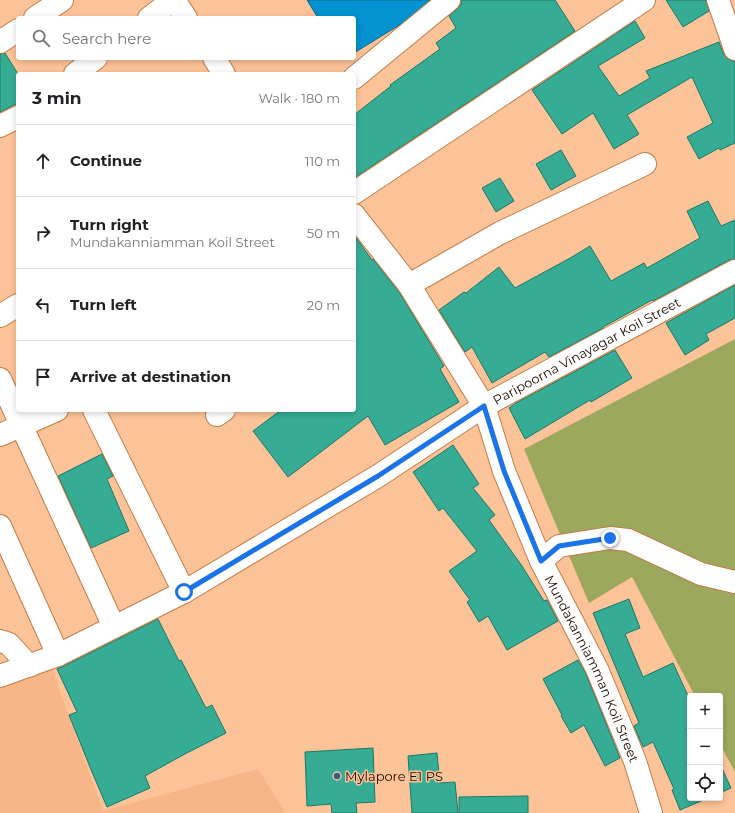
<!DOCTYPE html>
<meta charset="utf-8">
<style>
:root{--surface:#fff;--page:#f2f2f2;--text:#202124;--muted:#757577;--line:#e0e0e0}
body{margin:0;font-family:Montserrat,sans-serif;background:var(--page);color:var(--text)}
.controls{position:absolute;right:12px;bottom:12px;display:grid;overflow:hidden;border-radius:4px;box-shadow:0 2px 6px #0003}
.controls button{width:36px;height:36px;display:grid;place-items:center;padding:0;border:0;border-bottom:1px solid var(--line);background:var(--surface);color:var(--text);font:20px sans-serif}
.stop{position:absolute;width:12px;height:12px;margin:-9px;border:3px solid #1a73e8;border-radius:50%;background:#fff}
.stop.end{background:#1a73e8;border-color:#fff;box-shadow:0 1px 4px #0008}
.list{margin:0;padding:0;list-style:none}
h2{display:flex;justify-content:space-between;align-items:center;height:52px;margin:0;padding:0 16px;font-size:17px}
h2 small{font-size:13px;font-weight:400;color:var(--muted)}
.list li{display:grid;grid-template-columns:26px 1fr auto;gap:12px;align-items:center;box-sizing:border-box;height:72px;padding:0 16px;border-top:1px solid var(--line)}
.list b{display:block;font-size:15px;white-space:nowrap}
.list p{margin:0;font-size:13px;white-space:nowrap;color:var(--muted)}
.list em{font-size:13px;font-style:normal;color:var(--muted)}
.icon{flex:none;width:22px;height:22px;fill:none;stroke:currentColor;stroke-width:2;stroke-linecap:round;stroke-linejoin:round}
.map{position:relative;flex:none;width:735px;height:813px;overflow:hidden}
.search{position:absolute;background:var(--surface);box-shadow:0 2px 6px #0003;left:16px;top:16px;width:340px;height:44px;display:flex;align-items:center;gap:10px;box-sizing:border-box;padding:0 14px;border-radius:4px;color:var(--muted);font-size:15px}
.panel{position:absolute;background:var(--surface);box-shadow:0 2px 6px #0003;left:16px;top:72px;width:340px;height:340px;border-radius:4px}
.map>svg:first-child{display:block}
.built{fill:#f6b688}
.green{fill:#9ba85d}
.water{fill:#0292cf;stroke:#0a6991}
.building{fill:#36ac95;stroke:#1a7867}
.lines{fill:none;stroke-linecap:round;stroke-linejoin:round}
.minor-casing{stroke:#c17c47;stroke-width:24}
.minor{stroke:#fff;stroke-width:22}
.route{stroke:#1a73e8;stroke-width:5}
.poi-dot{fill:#2f607e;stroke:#fdc398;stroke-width:1.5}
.labels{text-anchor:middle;stroke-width:3;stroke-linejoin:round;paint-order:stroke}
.street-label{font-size:13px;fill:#1b0800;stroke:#fdc398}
.poi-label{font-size:13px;fill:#1b0800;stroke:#fdc398;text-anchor:start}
</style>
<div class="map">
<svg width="735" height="813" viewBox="0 0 735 813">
<rect width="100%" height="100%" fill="#fdc398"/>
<!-- built -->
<path class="built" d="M52,669L103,811L258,769L286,813H0V686Z"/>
<!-- green -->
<path class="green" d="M735,339V772L720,744V696H695L632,577L589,603L524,449Z"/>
<!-- water -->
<path class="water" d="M307,0H434L435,3L354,53V18H318Z"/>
<!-- building -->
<g class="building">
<path d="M461,0H555L575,31L354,178V115L391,86L390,85L440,49L436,43L456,28L449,16L457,9L461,5Z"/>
<path d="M666,0H706L709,11L683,27Z"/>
<path d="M635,21L645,38L598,66L619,96L650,78L646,71L719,42L723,53L727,58L732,61H735V143L720,150L719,148L699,159L687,137L713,123L692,77L627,115L639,134L614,149L593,113L562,134L532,90Z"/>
<path d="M5,53L18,74V103L0,112V54Z"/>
<path d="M561,150L576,176L551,190L536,164Z"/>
<path d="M500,178L514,201L496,212L482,188Z"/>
<path d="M708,201L721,226L735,220V259L729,260L653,301L652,300L603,327V328L549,357L545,352L492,383L472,347L465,352L439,310L464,292L466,293L499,267L515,288L572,257L590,246L611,281L644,263L647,268L700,238L687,211Z"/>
<path d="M354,235L372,260L373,259L399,292L444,366L440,369L459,402L385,445L368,416L288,477L253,431L281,410H354Z"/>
<path d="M735,285V318L706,334L709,340L685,355L666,323Z"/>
<path d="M615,350L632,378L591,402L590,400L525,439L509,408L516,403Z"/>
<path d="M453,445L479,484L473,488L495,515L489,520L522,566L544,601L547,600L558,621L507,650L488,616L479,622L467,602L470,600L449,571L477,551L443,508L439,511L413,472Z"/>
<path d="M102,454L113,476L107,479L129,531L91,548L58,476Z"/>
<path d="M629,599L640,628L625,634L643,677L673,663L690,700V798H708L680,810L672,790L674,789L653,742L643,747L634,726L639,723L593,613Z"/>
<path d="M158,619L179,661L181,660L206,708L212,705L226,733L183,755L145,776L150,788L107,807L92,772L69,715L77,712L57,669L64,666Z"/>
<path d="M578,660L586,674L620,758L605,766L584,725L571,733L561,716L562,715L543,679Z"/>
<path d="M373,748L375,802L356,803L357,813H332L331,804L307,806L305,752Z"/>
<path d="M437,753L440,783L455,782L458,813H412L408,756Z"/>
<path d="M720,764L731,788L720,793Z"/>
<path d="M528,796V813H459V797Z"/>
</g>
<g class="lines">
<defs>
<g id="minor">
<path d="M174,0L186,18"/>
<path d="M718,0L735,49"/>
<path d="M35,18L62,0"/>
<path d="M149,18L173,0"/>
<path d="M0,42L18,30"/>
<path d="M214,58L224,74"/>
<path d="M75,74L96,58"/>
<path d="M354,78L449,0"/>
<path d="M0,126L18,117"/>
<path d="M354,193L644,0"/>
<path id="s1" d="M354,215L409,285L484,406L504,471L541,561L597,669L635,761L651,813"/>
<path d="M409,285L500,233L645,164"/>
<path d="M0,316L18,305"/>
<path d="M0,379L114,627"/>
<path d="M94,410L184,592"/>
<path d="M217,415L224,410"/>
<path d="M0,435L57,410"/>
<path d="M0,526L58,655"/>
<path d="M541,561L559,546L610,538L628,540L701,574L735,582"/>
<path d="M0,641L9,644L29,666"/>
<path id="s2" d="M0,676L58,655L184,592L378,476L484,406L735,271"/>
</g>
</defs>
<!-- minor casing -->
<use href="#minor" class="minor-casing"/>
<!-- minor -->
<use href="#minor" class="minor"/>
</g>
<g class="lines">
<!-- route -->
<path class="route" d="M184,592L378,476L484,406L504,471L541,561L559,546L610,538"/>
</g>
<!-- markers -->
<circle class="poi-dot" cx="337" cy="776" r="4"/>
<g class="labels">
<!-- street labels -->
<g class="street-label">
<text dy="5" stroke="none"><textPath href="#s2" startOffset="672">Paripoorna Vinayagar Koil Street</textPath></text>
<text dy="5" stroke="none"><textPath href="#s1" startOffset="516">Mundakanniamman Koil Street</textPath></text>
</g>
<!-- poi labels -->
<g class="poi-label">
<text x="345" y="781">Mylapore E1 PS</text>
</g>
</g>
</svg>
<div class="controls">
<button>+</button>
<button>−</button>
<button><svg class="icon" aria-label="locate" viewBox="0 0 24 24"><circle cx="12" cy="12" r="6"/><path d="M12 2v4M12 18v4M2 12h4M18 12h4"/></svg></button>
</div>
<div class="stop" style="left:184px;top:592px"></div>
<div class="stop end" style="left:610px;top:538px"></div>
<div class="search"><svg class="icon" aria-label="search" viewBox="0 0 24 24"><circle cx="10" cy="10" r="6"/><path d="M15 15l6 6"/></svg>Search here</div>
<section class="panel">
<h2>3 min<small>Walk · 180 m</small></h2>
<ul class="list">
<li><svg class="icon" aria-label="ahead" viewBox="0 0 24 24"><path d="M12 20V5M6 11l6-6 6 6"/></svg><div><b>Continue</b></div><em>110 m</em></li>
<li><svg class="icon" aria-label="right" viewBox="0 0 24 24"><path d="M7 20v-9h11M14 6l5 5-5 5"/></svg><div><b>Turn right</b><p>Mundakanniamman Koil Street</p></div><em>50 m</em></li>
<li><svg class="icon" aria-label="left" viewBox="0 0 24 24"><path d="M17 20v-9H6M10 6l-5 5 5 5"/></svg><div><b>Turn left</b></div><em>20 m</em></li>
<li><svg class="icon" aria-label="arrive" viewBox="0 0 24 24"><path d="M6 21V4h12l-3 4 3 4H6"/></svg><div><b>Arrive at destination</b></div></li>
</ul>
</section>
</div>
